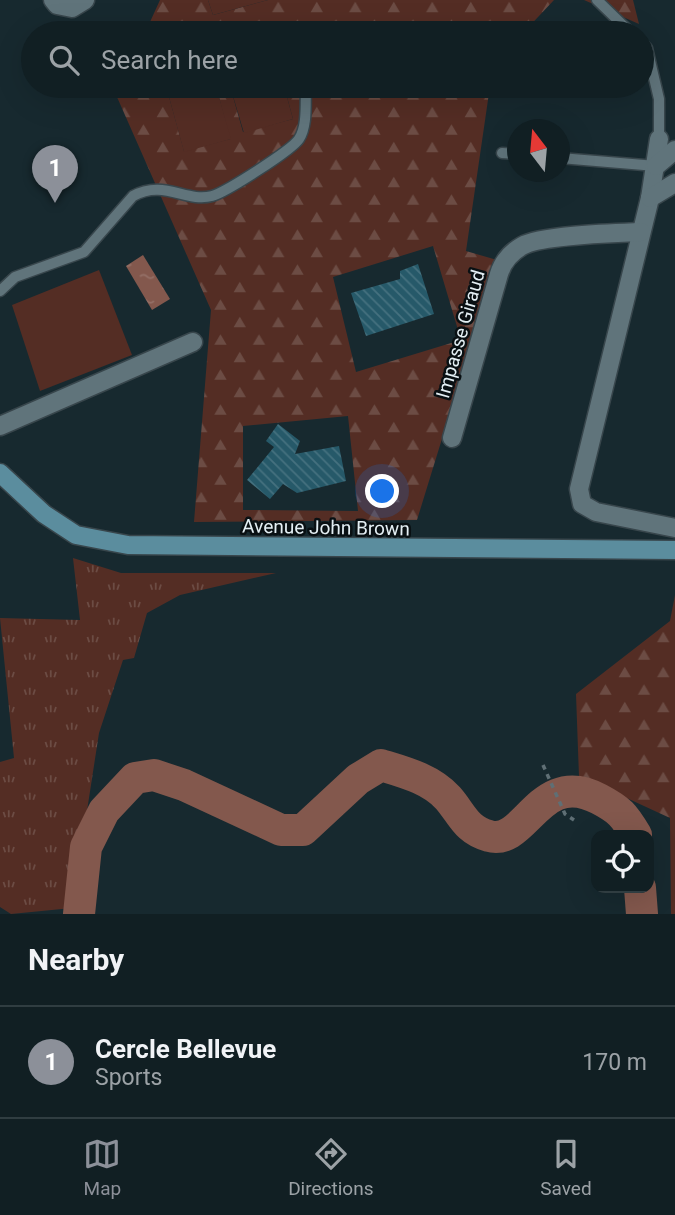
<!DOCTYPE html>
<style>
:root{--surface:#111f23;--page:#1a272b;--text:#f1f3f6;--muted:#9ca2a6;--line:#303d41;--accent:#8c9099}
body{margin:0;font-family:Roboto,sans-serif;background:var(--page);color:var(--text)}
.controls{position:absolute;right:21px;bottom:21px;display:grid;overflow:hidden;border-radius:14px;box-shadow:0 7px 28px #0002}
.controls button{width:63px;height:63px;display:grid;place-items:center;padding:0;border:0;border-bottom:2px solid var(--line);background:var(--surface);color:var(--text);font:35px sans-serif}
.compass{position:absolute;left:507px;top:119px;width:63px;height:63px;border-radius:50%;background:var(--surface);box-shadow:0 7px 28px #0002;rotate:344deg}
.you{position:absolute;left:383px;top:492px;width:24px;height:24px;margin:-18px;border:5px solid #fff;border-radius:50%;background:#1a73e8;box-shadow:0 0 0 10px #1a73e833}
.badge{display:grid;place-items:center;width:46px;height:46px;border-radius:50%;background:var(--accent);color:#fff;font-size:23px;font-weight:700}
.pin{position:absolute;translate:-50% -58px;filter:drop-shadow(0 2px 4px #0008)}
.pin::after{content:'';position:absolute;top:37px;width:24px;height:21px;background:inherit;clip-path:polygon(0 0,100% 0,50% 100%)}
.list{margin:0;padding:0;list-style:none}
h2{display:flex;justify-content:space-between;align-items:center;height:91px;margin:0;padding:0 28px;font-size:30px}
h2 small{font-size:23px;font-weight:400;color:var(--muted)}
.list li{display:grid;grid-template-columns:46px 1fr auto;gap:21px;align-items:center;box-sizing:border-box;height:112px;padding:0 28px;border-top:2px solid var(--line)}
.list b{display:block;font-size:26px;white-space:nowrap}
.list p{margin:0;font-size:23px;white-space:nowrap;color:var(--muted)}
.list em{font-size:23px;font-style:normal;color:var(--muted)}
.icon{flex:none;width:38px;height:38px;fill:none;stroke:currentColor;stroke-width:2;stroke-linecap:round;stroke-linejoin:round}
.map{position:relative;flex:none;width:675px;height:914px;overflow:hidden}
.search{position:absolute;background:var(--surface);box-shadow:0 7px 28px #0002;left:21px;right:21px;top:21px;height:77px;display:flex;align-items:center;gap:18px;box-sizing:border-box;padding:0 24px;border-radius:38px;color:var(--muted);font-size:26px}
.sheet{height:203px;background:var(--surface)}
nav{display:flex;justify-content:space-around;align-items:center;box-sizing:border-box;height:98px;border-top:2px solid var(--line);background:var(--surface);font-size:19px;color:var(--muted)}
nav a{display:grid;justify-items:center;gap:4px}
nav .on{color:var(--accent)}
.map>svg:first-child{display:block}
.grass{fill:url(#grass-tufts)}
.forest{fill:url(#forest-firs);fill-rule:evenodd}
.pitch{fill:#542d24}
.water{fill:url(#water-ripples)}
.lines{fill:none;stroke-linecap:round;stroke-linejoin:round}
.river{stroke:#83584d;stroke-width:32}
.building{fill:url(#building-back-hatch)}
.service-casing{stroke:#38464c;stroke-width:13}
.minor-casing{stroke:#38464c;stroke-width:21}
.tertiary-casing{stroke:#38464c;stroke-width:21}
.secondary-casing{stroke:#38464c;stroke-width:21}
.path{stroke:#5f6f75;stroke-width:3.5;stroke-dasharray:5 5;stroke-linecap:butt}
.service{stroke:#60747b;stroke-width:10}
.minor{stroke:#60747b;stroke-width:18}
.tertiary{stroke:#60747b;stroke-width:18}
.secondary{stroke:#5b8d9e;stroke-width:18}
.labels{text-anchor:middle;stroke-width:5;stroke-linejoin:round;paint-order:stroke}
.street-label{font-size:19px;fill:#e4eff4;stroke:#091013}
</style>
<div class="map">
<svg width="675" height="914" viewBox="0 0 675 914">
<defs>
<pattern id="grass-tufts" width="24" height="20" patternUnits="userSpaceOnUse" patternTransform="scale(1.75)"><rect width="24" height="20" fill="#542d24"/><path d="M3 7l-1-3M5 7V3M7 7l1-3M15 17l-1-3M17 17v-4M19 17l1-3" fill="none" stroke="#6c4c44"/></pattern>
<pattern id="forest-firs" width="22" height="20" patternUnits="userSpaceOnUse" patternTransform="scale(1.75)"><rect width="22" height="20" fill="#542d24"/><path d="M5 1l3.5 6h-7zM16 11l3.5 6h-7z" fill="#6c4c44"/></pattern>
<pattern id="water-ripples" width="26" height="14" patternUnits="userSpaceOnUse" patternTransform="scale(1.75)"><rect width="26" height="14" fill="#83584d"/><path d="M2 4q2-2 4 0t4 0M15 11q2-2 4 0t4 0" fill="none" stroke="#947067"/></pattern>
<pattern id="building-back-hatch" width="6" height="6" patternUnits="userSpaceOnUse" patternTransform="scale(1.75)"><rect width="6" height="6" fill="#265969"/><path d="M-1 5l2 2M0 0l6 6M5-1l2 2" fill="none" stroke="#45717f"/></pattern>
</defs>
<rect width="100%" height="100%" fill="#17292f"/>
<!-- grass -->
<path class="grass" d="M73,558L121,573H276L180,595L147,613L134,658L123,660L99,733L72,908L11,914L0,907V762L14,758L0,618L80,620Z"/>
<!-- forest -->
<g class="forest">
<path d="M160,0H208L213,15L268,0H554L523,33H145Z"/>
<path d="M584,0H633L639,24Z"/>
<path d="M122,86H166L184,151L230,139L216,86H230L243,132L293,119L284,86H490L466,251L497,260L417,520L194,522L211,310L117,97ZM433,246L461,340L356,372L333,277ZM348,416L358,511L243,510V426Z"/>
<path d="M675,595V914H671L670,818L579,776L576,694L670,621Z"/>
</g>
<!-- pitch -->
<g class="pitch">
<path d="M208,0H268L213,15Z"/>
<path d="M166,86H216L231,139L184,152Z"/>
<path d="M230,86H284L293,119L244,133Z"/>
<path d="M99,270L132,355L40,391L12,305Z"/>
</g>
<!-- water -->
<path class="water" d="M143,255L170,299L152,310L126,266Z"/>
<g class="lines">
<!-- river -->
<g class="river">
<path d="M640,888L642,914"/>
<path d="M79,914L86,847L104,811L135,778L154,775L184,785L281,830H303L358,779L381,765C404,772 431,779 448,798C462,814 466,830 489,836C526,847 539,767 599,799C620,810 624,815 636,835"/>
</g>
</g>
<!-- building -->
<g class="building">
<path d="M418,264L434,314L366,336L351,293L400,279V271Z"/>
<path d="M278,424L300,441L295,454L339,446L346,481L297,493L283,484L270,499L247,480L274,447L266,441Z"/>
</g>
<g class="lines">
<defs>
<g id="service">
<path d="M597,0L631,33"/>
<path d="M642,43L647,48L659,99V139"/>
<path d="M502,153L518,154"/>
<path d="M560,158L656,166"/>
<path d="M0,291L15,277L84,252L133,196C164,179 186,203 212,196C226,192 292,150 299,139C308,125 305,102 306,86"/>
</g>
<g id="minor">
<path d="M659,139L650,198L579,489L582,504L596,512L675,528"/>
<path d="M656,166L675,150"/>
<path d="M650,198L675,183"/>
<path d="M0,426L193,342"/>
<path d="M452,438L499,274C503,261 510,253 522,246C541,235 617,233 641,232"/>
</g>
<path id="tertiary" d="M53,0L57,5L72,8L85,0"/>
<path id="secondary" d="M0,473L44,514L76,535L128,545L675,550"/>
</defs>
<!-- service casing -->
<use href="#service" class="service-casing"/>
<!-- minor casing -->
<use href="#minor" class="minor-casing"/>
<!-- tertiary casing -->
<use href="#tertiary" class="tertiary-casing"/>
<!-- secondary casing -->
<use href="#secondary" class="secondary-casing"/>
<!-- path -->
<path class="path" d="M543,765L565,814L574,820"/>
<!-- service -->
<use href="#service" class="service"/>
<!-- minor -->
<use href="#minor" class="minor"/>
<!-- tertiary -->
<use href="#tertiary" class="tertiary"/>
<!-- secondary -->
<use href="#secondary" class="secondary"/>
</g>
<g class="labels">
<!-- street labels -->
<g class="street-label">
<text transform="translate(460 334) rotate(-74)" y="7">Impasse Giraud</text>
<text transform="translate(326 527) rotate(1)" y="7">Avenue John Brown</text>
</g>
</g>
</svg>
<div class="controls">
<button><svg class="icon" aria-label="locate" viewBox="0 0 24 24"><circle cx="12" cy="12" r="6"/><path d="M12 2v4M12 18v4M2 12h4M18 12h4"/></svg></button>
</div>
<svg class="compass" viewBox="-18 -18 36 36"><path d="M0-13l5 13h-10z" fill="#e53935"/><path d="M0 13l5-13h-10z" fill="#9ca2a6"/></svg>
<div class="you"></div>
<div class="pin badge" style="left:55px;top:203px">1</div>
<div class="search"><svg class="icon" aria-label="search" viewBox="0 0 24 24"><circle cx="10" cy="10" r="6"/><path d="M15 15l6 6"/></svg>Search here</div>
</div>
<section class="sheet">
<h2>Nearby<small></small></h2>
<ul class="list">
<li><span class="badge">1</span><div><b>Cercle Bellevue</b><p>Sports</p></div><em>170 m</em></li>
</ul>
</section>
<nav>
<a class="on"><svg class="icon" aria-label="map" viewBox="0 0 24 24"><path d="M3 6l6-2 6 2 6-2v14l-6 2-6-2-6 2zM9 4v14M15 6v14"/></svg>Map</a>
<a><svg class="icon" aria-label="directions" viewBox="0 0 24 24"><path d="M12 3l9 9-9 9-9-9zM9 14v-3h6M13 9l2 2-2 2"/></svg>Directions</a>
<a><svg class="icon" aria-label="saved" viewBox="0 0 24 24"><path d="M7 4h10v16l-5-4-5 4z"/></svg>Saved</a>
</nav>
